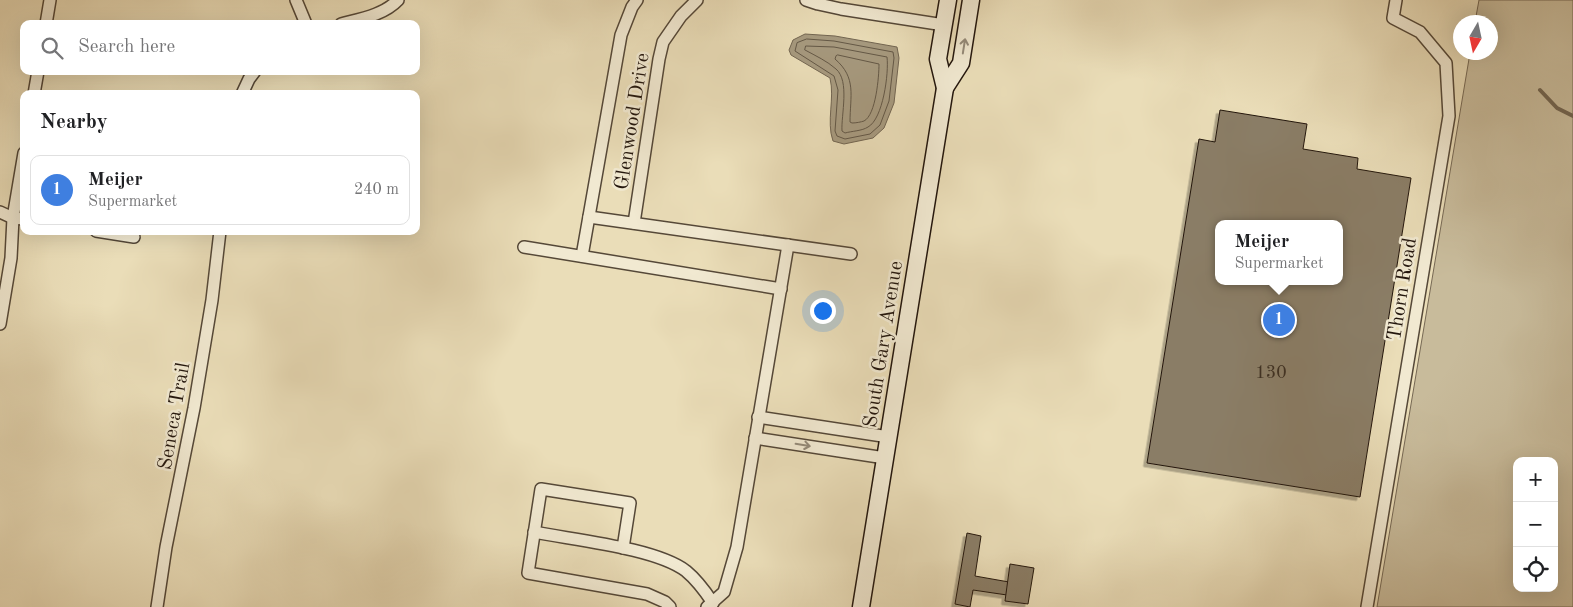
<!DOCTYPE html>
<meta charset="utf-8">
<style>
:root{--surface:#fff;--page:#f6f6f6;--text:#202124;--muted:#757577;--line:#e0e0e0;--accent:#1a73e8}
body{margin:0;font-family:"Old Standard TT",serif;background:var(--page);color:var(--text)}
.controls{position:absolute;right:15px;bottom:15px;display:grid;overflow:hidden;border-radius:10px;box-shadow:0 5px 20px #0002}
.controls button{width:45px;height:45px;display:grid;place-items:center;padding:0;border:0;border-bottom:1px solid var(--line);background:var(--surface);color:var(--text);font:25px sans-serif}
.compass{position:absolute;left:1453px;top:15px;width:45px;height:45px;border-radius:50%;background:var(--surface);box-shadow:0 5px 20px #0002;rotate:189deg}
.you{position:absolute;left:822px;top:310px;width:18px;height:18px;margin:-12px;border:4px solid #fff;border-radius:50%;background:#1a73e8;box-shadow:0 0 0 8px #1a73e833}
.badge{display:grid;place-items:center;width:32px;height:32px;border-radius:50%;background:var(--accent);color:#fff;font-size:16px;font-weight:700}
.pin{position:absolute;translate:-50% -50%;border:2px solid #fff;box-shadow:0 1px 5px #0006}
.popup{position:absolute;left:1215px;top:220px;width:128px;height:65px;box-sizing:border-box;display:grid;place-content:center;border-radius:10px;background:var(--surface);filter:drop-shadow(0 1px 4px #0005);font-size:16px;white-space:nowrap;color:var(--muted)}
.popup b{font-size:19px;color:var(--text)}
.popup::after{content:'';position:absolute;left:50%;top:100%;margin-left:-10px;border:10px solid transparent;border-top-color:var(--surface)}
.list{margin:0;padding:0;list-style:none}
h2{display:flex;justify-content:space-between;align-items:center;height:65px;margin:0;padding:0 20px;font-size:21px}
h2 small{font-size:16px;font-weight:400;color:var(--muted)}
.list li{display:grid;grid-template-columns:32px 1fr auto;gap:15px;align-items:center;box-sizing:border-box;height:70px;margin:0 10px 10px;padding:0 10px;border:1px solid var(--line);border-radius:10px}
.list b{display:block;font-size:19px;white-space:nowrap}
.list p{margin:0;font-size:16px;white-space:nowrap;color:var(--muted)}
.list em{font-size:16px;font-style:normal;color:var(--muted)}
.icon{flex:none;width:28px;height:28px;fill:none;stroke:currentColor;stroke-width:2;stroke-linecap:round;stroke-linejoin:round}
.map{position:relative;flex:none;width:1573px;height:607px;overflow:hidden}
.search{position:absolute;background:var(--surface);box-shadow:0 5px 20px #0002;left:20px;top:20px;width:400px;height:55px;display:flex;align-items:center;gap:12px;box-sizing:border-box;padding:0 18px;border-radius:10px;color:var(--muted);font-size:19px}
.panel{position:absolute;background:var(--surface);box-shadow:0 5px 20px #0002;left:20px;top:90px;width:400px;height:145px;border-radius:10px}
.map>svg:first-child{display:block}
.green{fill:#c8bb9b;stroke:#766854;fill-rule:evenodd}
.water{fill:#a6997e;stroke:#726551}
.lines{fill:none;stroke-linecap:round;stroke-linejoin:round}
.shore{stroke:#645846;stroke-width:1}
.stream{stroke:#726551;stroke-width:4}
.building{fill:#8a7d66;stroke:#23160d;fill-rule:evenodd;filter:url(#shadow)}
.street-casing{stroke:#554838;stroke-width:14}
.secondary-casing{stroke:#23160d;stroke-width:19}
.street{stroke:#f1e9d1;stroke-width:11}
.secondary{stroke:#f1e9d1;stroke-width:16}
.oneway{stroke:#948a79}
.labels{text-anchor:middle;stroke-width:5;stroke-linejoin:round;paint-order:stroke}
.number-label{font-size:18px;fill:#3d3023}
.street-label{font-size:20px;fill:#23160d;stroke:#f1e9d1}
</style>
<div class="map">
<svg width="1573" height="607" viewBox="0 0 1573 607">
<defs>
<filter id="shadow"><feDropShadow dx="-3.5" dy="3.5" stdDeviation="0" flood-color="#0004"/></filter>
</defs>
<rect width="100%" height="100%" fill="#eaddb8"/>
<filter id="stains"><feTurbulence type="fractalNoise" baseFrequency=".004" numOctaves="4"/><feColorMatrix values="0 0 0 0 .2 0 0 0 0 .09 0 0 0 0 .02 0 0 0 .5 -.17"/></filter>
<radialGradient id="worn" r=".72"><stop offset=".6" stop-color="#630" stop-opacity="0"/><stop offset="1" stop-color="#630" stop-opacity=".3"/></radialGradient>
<!-- green -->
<path class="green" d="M1479,0H1573V607H1377L1470,53L1490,52V22H1475ZM1517,461H1554V588H1517Z"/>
<!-- water -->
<path class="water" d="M805,34L835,36L897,47L899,58L894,103L884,128L873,138L844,144L833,141C826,121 835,99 830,78L791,55L789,50L793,40Z"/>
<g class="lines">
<!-- shore -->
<g class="shore">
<path d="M807,39L834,41L893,52L894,58L889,101L880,125L870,134L845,139L837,136L835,131L838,90L834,76L795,51L797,43Z"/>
<path d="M806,46L834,47L887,57C889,73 883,119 868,127C862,131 852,131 845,133L842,131C841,115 850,81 836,69C827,61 816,56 805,50Z"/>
<path d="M838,55L879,64C879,76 876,115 864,121C861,122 856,123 852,123L850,122C850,96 857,78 835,59L836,56Z"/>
</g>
<!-- stream -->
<path class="stream" d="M1540,90L1557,108L1573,116"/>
</g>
<!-- building -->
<g class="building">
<path d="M1220,110L1307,124L1303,149L1358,158L1357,169L1411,178L1360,497L1147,463L1199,139L1215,142ZM1219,224H1339V281H1219Z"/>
<path d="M967,533L981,536L975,576L1009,582L1007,595L973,590L970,607L955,604Z"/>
<path d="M1010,564L1034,568L1028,604L1005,601Z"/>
</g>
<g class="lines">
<defs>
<g id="street">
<path d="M296,0L306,24"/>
<path d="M806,0L818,4L841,9L944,25"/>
<path d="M46,24L50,0"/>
<path d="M341,24C360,19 384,15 398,0"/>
<path d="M34,94L38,71"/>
<path d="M242,94L249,79L255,71"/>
<path d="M0,212L13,218L24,219"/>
<path d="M589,217L851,254"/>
<path d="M634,223L659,59L663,42L681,16L697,0"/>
<path d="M96,231L134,237"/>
<path d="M524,247L781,289"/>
<path d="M582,256L621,35L632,7L637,0"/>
<path d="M0,324L11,258L13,218L24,153"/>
<path d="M758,417L889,437"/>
<path d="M755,438L885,458"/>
<path d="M534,532C574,540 656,548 686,571C697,580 705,591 713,603"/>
<path d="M623,548L630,503L541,489L528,573L647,594L665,602L670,607"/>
<path d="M157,607L166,547L194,408L212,300L220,231"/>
<path d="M707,607L724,592L737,547L788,245"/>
<path d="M1367,607L1449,116L1446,63L1420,32L1393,18L1396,0"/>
</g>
<g id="secondary">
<path d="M945,88L961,63L971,0"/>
<path d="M861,607L945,88L938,59L948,0"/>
</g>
</defs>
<!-- street casing -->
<use href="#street" class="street-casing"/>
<!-- secondary casing -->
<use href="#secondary" class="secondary-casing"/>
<!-- street -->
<use href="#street" class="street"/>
<!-- secondary -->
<use href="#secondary" class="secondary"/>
</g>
<!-- one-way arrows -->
<defs><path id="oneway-shaft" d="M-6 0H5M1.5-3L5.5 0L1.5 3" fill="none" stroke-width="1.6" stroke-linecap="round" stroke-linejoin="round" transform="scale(1.25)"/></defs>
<g class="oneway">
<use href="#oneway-shaft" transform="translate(964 46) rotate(-81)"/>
<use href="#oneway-shaft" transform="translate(803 445) rotate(9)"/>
</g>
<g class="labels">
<!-- number labels -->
<g class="number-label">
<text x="1271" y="378">130</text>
</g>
<!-- street labels -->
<g class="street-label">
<text transform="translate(631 121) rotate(-81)" y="7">Glenwood Drive</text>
<text transform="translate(1401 289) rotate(-81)" y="7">Thorn Road</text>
<text transform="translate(882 344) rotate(-81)" y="7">South Gary Avenue</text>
<text transform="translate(173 416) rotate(-80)" y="7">Seneca Trail</text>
</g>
</g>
<rect width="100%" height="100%" filter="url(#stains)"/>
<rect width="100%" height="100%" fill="url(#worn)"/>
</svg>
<div class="controls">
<button>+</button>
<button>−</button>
<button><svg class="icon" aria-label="locate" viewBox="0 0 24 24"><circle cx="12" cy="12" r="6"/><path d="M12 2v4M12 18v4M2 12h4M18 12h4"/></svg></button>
</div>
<svg class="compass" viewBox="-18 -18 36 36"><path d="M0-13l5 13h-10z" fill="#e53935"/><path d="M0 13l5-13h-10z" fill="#757577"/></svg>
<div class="you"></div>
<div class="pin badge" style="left:1279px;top:320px;background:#3f7fe0">1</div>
<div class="popup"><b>Meijer</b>Supermarket</div>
<div class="search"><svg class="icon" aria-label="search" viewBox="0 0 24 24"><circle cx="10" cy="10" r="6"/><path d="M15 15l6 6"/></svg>Search here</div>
<section class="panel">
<h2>Nearby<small></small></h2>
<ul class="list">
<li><span class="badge" style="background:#3f7fe0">1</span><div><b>Meijer</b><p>Supermarket</p></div><em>240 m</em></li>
</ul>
</section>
</div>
